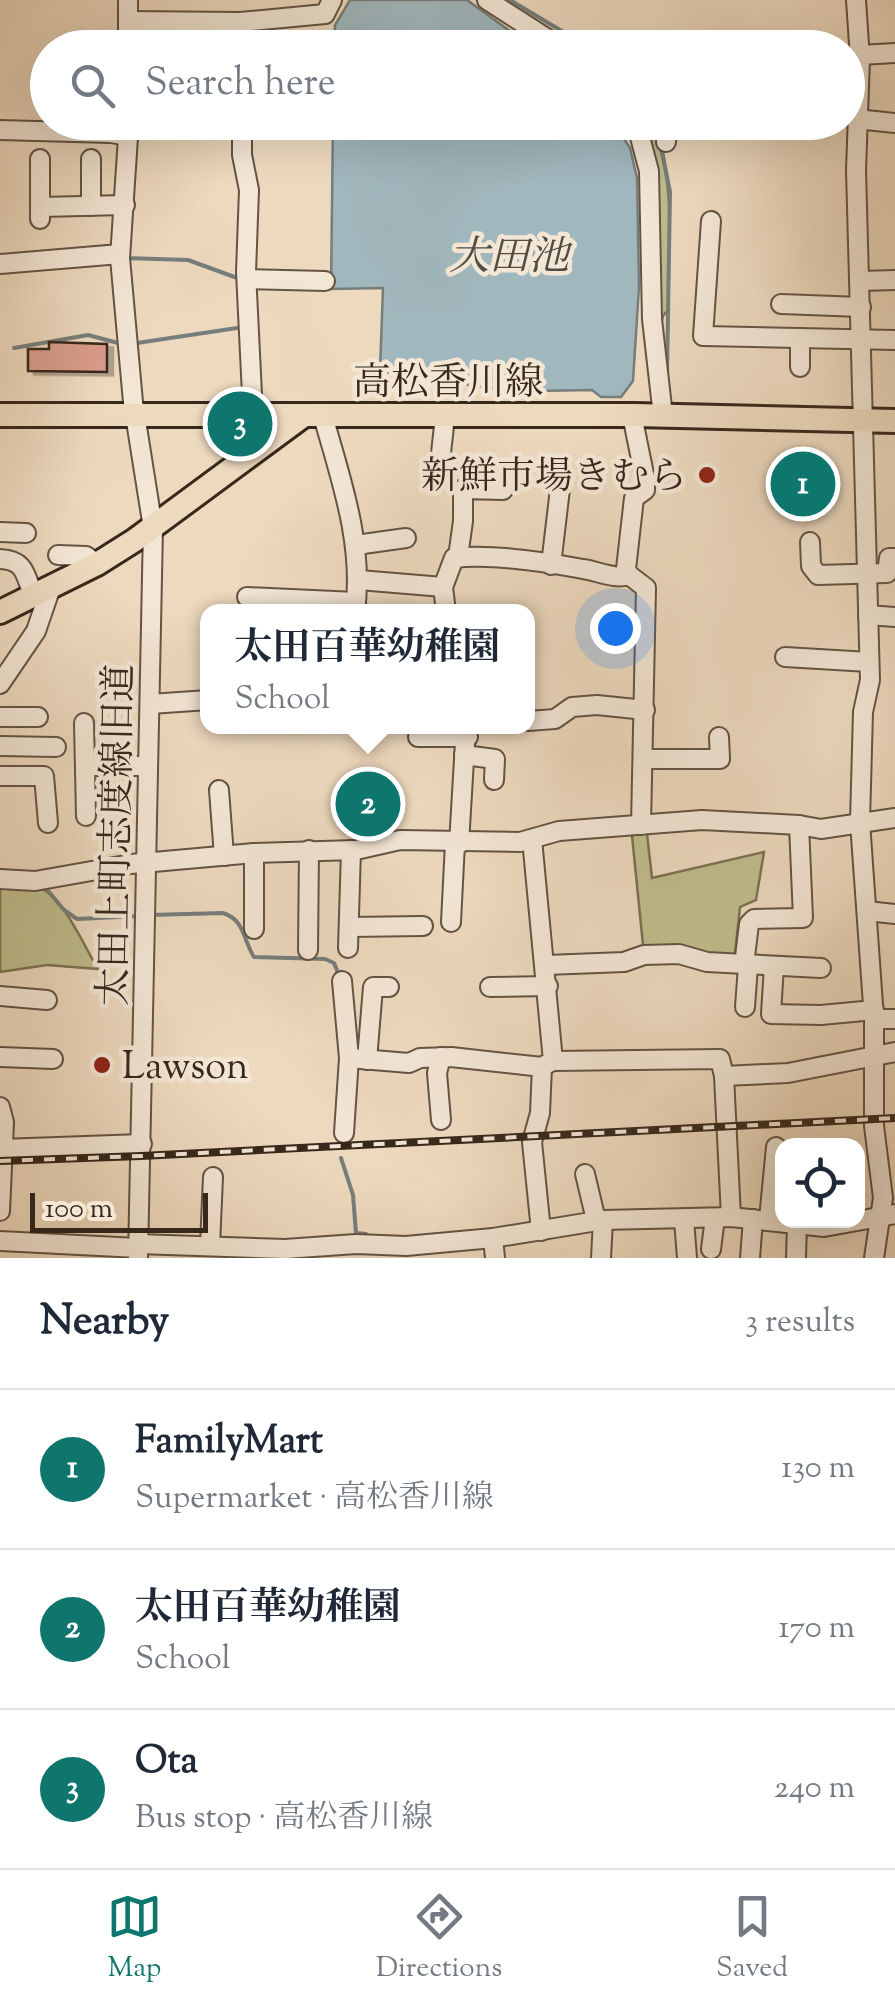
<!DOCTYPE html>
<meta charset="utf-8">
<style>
:root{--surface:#fff;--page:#f2f2f3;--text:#1f2937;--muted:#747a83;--line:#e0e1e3;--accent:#0f766e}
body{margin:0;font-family:"Sorts Mill Goudy","Noto Serif JP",serif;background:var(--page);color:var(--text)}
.controls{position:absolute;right:30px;bottom:30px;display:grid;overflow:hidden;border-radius:20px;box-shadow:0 10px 40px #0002}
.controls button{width:90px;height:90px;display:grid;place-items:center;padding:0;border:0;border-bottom:2px solid var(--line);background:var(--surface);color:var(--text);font:50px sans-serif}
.scale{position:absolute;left:30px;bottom:25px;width:178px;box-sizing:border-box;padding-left:10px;border:5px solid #37281b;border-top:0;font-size:28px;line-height:35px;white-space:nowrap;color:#37281b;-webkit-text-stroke:8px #f3e6d5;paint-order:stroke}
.you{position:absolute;left:615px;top:628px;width:35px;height:35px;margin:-25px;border:8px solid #fff;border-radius:50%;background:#1a73e8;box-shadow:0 0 0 15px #1a73e833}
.badge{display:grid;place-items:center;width:65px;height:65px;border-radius:50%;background:var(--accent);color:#fff;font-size:32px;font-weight:700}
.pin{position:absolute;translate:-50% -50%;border:5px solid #fff;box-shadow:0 2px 10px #0006}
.popup{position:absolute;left:200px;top:604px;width:335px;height:130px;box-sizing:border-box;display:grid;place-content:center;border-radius:20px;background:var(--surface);filter:drop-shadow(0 2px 8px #0005);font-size:32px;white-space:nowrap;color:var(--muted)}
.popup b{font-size:38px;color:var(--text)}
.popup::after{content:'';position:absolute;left:50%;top:100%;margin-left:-20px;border:20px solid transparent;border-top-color:var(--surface)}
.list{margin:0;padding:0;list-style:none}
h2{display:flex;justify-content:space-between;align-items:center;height:130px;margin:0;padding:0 40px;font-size:42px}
h2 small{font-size:32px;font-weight:400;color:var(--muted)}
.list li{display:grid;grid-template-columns:65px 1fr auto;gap:30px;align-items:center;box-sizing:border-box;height:160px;padding:0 40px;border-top:2px solid var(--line)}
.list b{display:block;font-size:38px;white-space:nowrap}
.list p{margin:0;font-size:32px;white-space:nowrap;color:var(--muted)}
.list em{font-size:32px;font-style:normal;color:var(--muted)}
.icon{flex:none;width:55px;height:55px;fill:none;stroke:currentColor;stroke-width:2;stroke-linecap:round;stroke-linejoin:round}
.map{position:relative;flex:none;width:895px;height:1258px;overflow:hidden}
.search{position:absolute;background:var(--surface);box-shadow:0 10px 40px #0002;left:30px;right:30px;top:30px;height:110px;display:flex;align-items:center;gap:25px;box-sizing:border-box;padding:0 35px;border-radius:55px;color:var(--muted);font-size:38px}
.sheet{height:610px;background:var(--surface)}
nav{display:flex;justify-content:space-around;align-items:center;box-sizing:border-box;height:140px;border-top:2px solid var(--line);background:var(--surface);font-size:28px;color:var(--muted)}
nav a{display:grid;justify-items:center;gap:5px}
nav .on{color:var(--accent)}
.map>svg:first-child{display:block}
.green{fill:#bfbd8c;stroke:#7b7254;stroke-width:2.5}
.water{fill:#a0b7bd;stroke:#767e7c;stroke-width:2.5}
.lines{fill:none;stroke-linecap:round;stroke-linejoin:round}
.stream{stroke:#767e7c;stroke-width:4}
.building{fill:#d99d8b;stroke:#37281b;stroke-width:2.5;filter:url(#shadow)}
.minor-casing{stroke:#645444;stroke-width:22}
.major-casing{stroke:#37281b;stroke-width:28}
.minor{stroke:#f3e6d5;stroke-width:18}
.major{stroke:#edd9be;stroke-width:22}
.rail-casing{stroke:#37281b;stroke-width:8}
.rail{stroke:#f3e6d5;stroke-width:4;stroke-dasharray:11;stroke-linecap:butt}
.poi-dot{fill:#8f2418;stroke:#f3e6d5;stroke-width:4}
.labels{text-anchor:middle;stroke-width:9;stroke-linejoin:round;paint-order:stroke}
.street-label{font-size:38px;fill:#37281b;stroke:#f3e6d5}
.poi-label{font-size:38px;fill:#37281b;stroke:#f3e6d5;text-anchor:end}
.water-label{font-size:40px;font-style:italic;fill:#514c44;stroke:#f3e6d5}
</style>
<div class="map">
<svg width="895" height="1258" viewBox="0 0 895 1258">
<defs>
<filter id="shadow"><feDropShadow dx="6" dy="3.5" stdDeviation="0" flood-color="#0004"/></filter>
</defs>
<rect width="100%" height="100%" fill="#edd9be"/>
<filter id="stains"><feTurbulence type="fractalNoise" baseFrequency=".002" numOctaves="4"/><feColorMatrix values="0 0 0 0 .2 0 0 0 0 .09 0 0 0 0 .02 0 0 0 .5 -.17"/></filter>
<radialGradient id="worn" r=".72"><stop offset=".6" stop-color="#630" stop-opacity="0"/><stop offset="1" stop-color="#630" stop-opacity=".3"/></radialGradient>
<!-- green -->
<g class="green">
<path d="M640,123H650C678,180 668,248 668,310L663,316L657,343Z"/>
<path d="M646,825L652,878L764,852L756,900L740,907L734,963L644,955L631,826Z"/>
<path d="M0,883C12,884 29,882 39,887C63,896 85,948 98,969L47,965L0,972Z"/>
</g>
<!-- water -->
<g class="water">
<path d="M350,0H467L532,47H334L335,25Z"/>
<path d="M333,123H614L630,148L637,178L639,287L633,381L621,397H601L592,390L534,391L533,395L380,371L383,288L331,289Z"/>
</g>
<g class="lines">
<!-- stream -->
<g class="stream">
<path d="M510,0L590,48"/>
<path d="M652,122L658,136"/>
<path d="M661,146L670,192L667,375"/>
<path d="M124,258L188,260L240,279"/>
<path d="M137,343L237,328"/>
<path d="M14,348L88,335L118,343"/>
<path d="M44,886L64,910L77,919L140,916"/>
<path d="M149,915L223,913C245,920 243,940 254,957L325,959L334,963L339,975"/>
<path d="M341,1158L353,1195L356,1233L366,1234"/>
</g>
</g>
<!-- building -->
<g class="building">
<path d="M49,342L107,344V372L28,371V349H49Z"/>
<path d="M798,476H826V495H815V512H798Z"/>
</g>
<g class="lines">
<defs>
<g id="minor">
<path d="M128,0V48"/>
<path d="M487,0L562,48"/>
<path d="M856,0L860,59L856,170L870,680L863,712L860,822L874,1019V1126L883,1198L874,1258"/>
<path d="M128,21L240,22L325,14L332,0"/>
<path d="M240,22V48"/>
<path d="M860,55L895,53"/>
<path d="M856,119L895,123"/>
<path d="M129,122L120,258L133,402L153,528L138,1258"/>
<path d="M242,122V155L249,190L246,272L253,415"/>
<path d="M636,122L649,171L652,319L663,416"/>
<path d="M0,130L111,133L129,136"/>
<path d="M666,142L668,122"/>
<path d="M40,159V219"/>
<path d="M91,159V206"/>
<path d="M40,207L125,205"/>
<path d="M711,221L703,336L895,340"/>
<path d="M0,264L120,254"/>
<path d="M247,279L325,281"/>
<path d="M860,281L895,280"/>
<path d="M781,304L861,307"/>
<path d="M800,338V367"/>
<path d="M632,415L645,479V490L634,498L626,569L629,575L646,588L641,825"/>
<path d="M323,416C341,480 364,544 355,612"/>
<path d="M441,464C440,446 445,433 444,415"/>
<path d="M0,532L26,533"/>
<path d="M810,542L811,566L818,575L887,573L889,558H895"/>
<path d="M356,545L406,538"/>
<path d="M58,555L86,556L97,564"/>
<path d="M458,557L463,521V489L503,490L504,473"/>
<path d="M0,559C25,560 25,574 33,595"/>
<path d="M551,565L560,489"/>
<path d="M359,580L443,587"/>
<path d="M247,597L356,602"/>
<path d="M446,612L443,587L454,558C490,554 546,562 583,569C598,571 615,580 629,575"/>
<path d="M868,615L895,617"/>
<path d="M785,657L869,662"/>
<path d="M0,684L36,631L51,587"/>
<path d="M150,704L208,700"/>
<path d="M0,717H38"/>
<path d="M528,721L555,719L572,707L597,705L645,710"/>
<path d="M84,723L86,816"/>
<path d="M418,737H468"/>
<path d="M0,746L56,747"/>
<path d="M464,755L495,759L494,780"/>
<path d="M643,759H720L719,737"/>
<path d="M86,766H148"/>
<path d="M0,776H44L48,823"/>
<path d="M219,790L224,856"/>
<path d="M532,839L553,1061L543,1066"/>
<path d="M459,844L466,726"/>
<path d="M0,879L35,881L131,864L254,853L356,850L400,840L520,842L559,831L702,820L799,825L821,829L895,818"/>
<path d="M867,911L895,914"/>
<path d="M451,922L455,843"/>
<path d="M349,927L423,926"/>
<path d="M254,929V853"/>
<path d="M348,948L351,850"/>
<path d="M308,950L309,850"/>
<path d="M546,965L624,962L644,955L679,954L707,962L821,968"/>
<path d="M744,965L749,924L754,919L803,918L799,825"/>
<path d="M774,966L771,1014L821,1015L874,1010"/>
<path d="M342,981L349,1058L344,1133"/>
<path d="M490,987L548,986"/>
<path d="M0,996L47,1000"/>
<path d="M745,1007L748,966"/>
<path d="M874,1019H895"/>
<path d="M0,1057L53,1059"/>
<path d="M441,1057L437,1073L441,1120"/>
<path d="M349,1058L409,1063L420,1058L451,1057L542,1067L540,1113L532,1142L541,1231"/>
<path d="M367,1060L373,987H389"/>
<path d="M553,1061L720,1059L724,1076L731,1217"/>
<path d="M724,1076L788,1073L895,1052"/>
<path d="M0,1107L4,1122L0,1211"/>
<path d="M0,1149L142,1144"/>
<path d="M585,1174L596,1220"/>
<path d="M769,1219L776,1147"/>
<path d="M684,1220L687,1258"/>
<path d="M493,1238L495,1258"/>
<path d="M0,1241L138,1248"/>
<path d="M138,1244L285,1249L356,1244L406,1246L493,1238L603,1220L731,1217L824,1227L895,1214"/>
<path d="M210,1245L213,1177"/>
<path d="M711,1249L715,1218"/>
<path d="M601,1258L603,1220"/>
<path d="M750,1258L753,1219"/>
<path d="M796,1258L797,1223"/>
</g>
<g id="major">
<path d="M0,415H635L895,421"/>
<path d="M0,612L97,564L135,540L303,416"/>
</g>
</defs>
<!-- minor casing -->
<use href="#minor" class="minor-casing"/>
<!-- major casing -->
<use href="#major" class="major-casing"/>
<!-- minor -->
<use href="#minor" class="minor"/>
<!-- major -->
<use href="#major" class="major"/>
<defs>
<path id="rail" d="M0,1161L141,1156L895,1118"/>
</defs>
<!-- rail casing -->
<use href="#rail" class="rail-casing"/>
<!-- rail -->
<use href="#rail" class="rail"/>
</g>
<!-- markers -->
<g class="poi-dot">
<circle cx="707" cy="475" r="10"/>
<circle cx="102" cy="1065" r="10"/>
</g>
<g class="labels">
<!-- street labels -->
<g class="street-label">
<text x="448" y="394">高松香川線</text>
<text transform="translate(115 835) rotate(-89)" y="13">太田上町志度線旧道</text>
</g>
<!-- poi labels -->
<g class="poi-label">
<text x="687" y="488">新鮮市場きむら</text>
<text x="122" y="1078" text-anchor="start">Lawson</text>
</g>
<!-- water labels -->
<g class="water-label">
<text x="509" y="269">大田池</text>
</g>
</g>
<rect width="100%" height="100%" filter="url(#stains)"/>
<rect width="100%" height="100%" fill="url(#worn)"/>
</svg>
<div class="controls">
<button><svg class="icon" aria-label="locate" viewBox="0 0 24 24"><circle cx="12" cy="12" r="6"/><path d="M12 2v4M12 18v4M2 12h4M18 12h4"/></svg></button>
</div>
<div class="scale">100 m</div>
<div class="you"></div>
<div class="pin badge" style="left:803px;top:484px">1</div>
<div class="pin badge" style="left:368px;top:804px">2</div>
<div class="popup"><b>太田百華幼稚園</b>School</div>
<div class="pin badge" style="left:240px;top:424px">3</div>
<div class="search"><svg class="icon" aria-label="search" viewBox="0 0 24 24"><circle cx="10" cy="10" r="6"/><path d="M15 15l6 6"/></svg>Search here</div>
</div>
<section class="sheet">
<h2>Nearby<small>3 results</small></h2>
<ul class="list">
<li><span class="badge">1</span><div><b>FamilyMart</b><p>Supermarket · 高松香川線</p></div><em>130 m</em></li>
<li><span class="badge">2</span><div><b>太田百華幼稚園</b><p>School</p></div><em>170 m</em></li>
<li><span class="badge">3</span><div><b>Ota</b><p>Bus stop · 高松香川線</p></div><em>240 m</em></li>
</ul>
</section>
<nav>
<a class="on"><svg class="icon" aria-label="map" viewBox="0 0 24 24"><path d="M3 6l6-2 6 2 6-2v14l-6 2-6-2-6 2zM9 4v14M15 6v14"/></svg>Map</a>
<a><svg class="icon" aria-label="directions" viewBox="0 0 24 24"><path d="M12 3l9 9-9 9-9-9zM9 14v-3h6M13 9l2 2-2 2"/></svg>Directions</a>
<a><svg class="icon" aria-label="saved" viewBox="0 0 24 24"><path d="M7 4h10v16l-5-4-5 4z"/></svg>Saved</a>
</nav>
